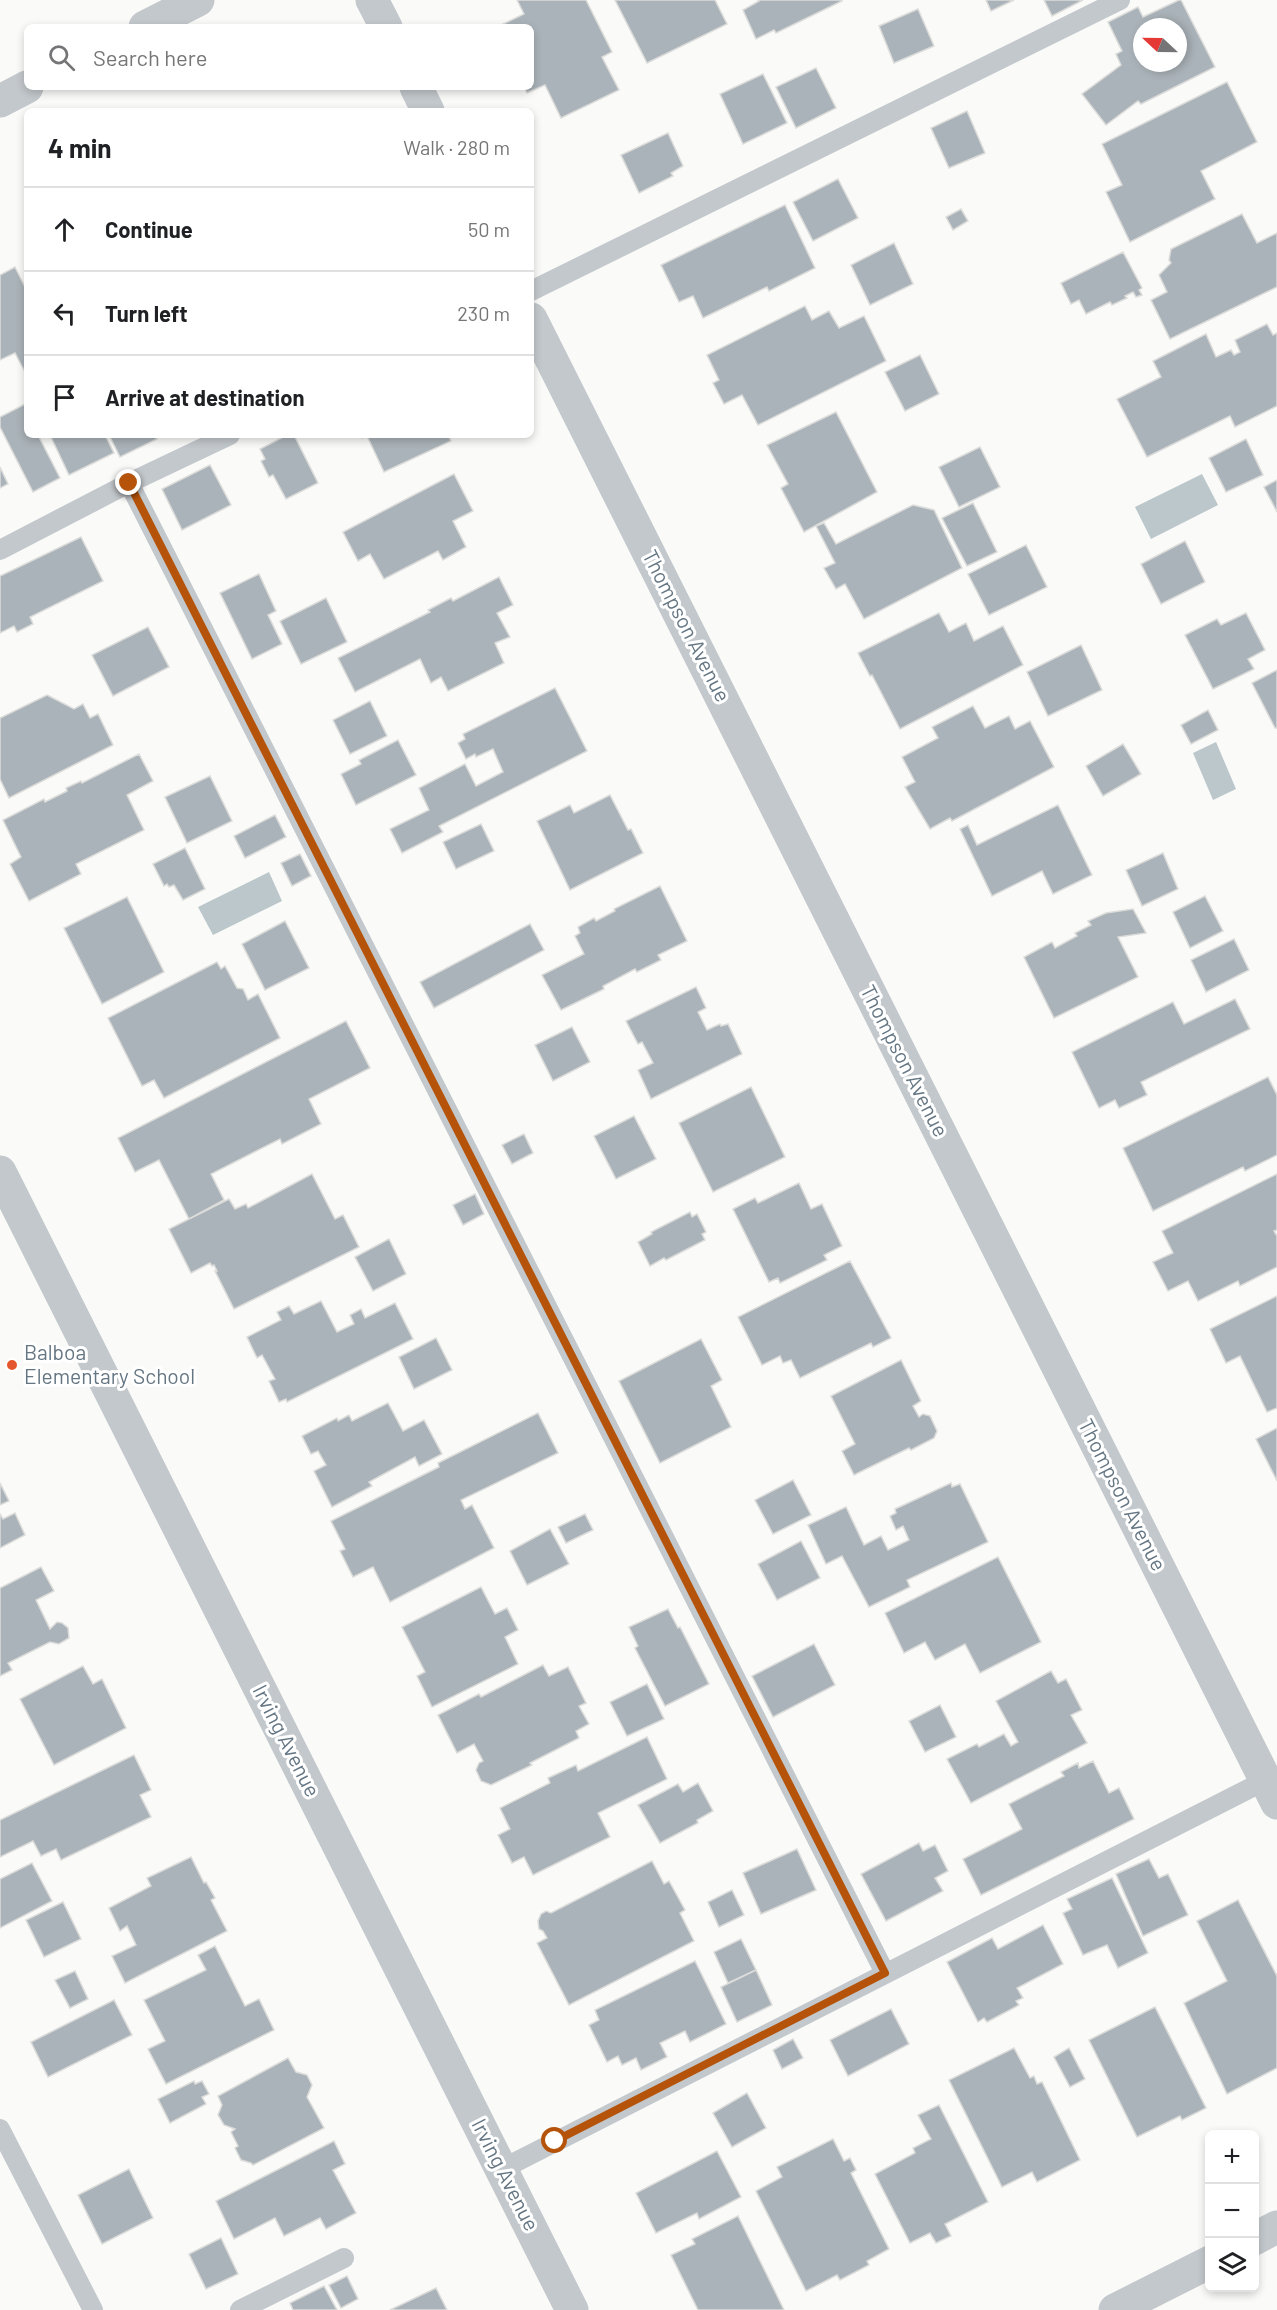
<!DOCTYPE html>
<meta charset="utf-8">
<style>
:root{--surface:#fff;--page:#f6f6f6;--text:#202124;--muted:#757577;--line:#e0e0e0}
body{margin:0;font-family:Barlow,sans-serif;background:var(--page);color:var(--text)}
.controls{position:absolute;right:18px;bottom:18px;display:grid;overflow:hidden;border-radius:9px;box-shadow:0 3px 9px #0003}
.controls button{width:54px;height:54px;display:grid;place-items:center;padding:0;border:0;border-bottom:2px solid var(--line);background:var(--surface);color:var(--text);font:30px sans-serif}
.compass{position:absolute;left:1133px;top:18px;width:54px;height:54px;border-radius:50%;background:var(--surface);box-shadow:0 3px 9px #0003;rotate:292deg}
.stop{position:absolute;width:18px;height:18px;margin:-14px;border:4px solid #b45309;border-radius:50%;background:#fff}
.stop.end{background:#b45309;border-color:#fff;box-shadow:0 2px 6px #0008}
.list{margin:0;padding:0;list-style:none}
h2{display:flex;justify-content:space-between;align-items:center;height:78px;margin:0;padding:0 24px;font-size:26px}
h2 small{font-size:20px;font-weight:400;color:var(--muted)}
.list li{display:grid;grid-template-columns:39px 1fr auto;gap:18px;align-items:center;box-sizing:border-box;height:84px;padding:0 24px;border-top:2px solid var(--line)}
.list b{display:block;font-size:22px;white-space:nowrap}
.list em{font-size:20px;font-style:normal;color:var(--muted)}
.icon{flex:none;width:33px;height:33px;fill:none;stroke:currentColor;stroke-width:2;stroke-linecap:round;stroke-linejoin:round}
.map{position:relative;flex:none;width:1277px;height:2310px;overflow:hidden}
.search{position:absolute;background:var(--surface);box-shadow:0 3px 9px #0003;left:24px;top:24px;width:510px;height:66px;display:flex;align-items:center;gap:15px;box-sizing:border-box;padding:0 21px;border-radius:9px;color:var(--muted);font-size:22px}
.panel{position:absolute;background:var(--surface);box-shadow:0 3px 9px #0003;left:24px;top:108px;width:510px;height:330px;border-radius:9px}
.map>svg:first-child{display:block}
.water{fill:#bbc7cb}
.building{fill:#aab3b9;stroke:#dcdcda;stroke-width:1.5;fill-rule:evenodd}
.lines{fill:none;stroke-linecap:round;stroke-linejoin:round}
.service{stroke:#c3c8cc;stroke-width:20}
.minor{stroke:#c3c8cc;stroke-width:33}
.tertiary{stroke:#c3c8cc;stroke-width:33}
.route{stroke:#b45309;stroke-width:8}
.poi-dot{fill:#e4572e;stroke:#fff;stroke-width:2}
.labels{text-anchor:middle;stroke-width:6;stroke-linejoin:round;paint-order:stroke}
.street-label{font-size:21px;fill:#657683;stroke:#fff}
.poi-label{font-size:21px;fill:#657683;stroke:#fff;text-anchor:start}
</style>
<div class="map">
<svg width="1277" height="2310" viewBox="0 0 1277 2310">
<rect width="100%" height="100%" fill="#fafaf8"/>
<!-- water -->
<g class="water">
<path d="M1202,474L1218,505L1151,539L1135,507Z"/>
<path d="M1216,742L1236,789L1213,800L1193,753Z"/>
<path d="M269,872L282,901L213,935L198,907Z"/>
</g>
<!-- building -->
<g class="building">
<path d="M517,0H586L612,52L602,57L619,90L561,118L545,85L527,93L524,87H531V27H497L524,14Z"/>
<path d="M615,0H715L727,24L647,63Z"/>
<path d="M758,0H842V1L776,33L774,30L756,39L743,10L759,1Z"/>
<path d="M986,0H1014L991,11Z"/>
<path d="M1044,0H1083L1052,16Z"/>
<path d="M1179,0H1181L1215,67L1141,104L1138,101L1106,125L1082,94L1121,65L1116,54L1122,51L1108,22L1138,7L1143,17ZM1142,27H1178V63H1142Z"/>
<path d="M918,9L934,46L894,63L879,26Z"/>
<path d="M816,68L836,108L796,128L776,87Z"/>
<path d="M763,74L787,123L743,144L720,94Z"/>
<path d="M1227,82L1257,142L1201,171L1215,199L1130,242L1106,192L1122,185L1102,144Z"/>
<path d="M967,111L985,153L949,168L931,128Z"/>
<path d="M668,133L683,166L671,173L673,176L639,193L621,155Z"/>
<path d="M838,179L858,218L813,241L793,202Z"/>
<path d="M785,205L815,268L769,291L767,287L703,318L693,296L679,302L661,265Z"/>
<path d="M961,209L968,221L953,230L946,217Z"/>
<path d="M1242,214L1257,243L1277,233V287L1170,339L1151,300L1167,292L1159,275L1171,263L1169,260L1171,249Z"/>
<path d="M894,243L913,284L870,305L851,265Z"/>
<path d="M1123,252L1142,288L1139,290L1142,295L1136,297L1133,292L1125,296L1127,298L1112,305L1110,302L1086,314L1079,300L1071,304L1061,283Z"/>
<path d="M15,267L27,291V376L15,353L0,360V275Z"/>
<path d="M805,306L812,320L829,311L839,328L864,316L886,361L758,425L742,395L724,404L713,383L719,380L707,355Z"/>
<path d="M1267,324L1273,335L1277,333V406L1235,427L1230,416L1147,457L1117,399L1161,377L1153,361L1206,334L1216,357L1231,350L1234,355L1240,352L1235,340Z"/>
<path d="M920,355L939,394L905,411L885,372Z"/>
<path d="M27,403V435H38L60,478L33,492L0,427V417Z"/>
<path d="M836,412L877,492L804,532L781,488L788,484L767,445Z"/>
<path d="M50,435H105L114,453L69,475Z"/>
<path d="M109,435H154L157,439L120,457Z"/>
<path d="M287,435H294L318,483L286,499L273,475L269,477L261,461L265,459L260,449Z"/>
<path d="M361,435H448L451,441L384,472L367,436L362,438Z"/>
<path d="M1246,439L1263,475L1226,492L1209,458Z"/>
<path d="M980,447L1000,487L959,507L939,467Z"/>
<path d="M210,465L231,505L182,530L162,489Z"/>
<path d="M0,467L8,484L0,488Z"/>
<path d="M454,474L473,511L453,521L466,547L443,560L438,551L384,579L370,554L358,561L343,532Z"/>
<path d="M1277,480V512L1264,487Z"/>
<path d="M973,503L997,552L967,566L942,518Z"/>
<path d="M913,505L934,510L962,568L864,619L845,584L836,589L824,568L835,563L816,526L824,523L836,544Z"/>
<path d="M81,537L103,581L30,617L33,624L17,632L14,626L0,633V576Z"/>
<path d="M1185,541L1205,582L1161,604L1141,564Z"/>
<path d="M1026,545L1047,587L989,615L968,574Z"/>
<path d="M259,574L276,611L268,615L282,644L252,659L220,593Z"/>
<path d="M499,577L513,605L497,613L510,637L495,643L504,663L448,691L441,677L431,683L420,659L355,692L338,658L430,612L428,610L451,598L453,601Z"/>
<path d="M326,598L347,642L301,664L280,621Z"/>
<path d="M939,613L949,632L966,623L974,641L1003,626L1023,665L900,729L872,675L870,676L858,653Z"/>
<path d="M1246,613L1265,650L1248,659L1254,669L1213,689L1185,635L1217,619L1221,625Z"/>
<path d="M148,627L169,667L113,696L92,655Z"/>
<path d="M1081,645L1102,690L1048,716L1027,672Z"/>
<path d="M1277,670V728H1275L1252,683Z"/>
<path d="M555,688L587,751L439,826L443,832L402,853L390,829L429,810L419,788L465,764L476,786L503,772L493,749L476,757L475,754L466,759L458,743L465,739L463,734Z"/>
<path d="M47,695L74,709L83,704L90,718L98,714L113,745L9,798L0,779V718Z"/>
<path d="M370,701L387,736L350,754L333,720Z"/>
<path d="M973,706L985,728L1009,716L1015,729L1030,721L1054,767L952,821L950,818L930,829L905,787L915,782L902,757L938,738L932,727Z"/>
<path d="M1208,710L1218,730L1191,744L1181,725Z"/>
<path d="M398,740L416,775L356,805L341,774L361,764L359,760Z"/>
<path d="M1123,744L1141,774L1103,796L1086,766Z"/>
<path d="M139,754L153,781L127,795L144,830L76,864L81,874L29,901L10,864L21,857L3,820L44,799L45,802L67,791L66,788L81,781L82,783Z"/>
<path d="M210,776L232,821L187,843L165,797Z"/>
<path d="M610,795L628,830L631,829L643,853L570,890L537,821L570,805L574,813Z"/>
<path d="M1058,805L1092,875L1053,894L1042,871L992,896L960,829L968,825L977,845Z"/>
<path d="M275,815L286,837L245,858L234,836Z"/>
<path d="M481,824L494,851L456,869L443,842Z"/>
<path d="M185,848L205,889L183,900L174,885L169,887L167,884L164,886L153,864Z"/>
<path d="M1163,853L1178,889L1142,906L1126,870Z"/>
<path d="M300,854L311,876L292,886L281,863Z"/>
<path d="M660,886L687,941L658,955L661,960L637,972L635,969L603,986L604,989L561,1010L542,975L584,954L575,936L580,933L578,927L594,918L596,921L615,911L614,909Z"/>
<path d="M1205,896L1223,931L1190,948L1173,912Z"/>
<path d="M127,897L164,972L102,1004L64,928Z"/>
<path d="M1133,909L1146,933L1118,937L1138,977L1054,1018L1024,957L1052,942L1055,948L1077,936L1075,933L1091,925L1088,921L1106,913Z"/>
<path d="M285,921L309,968L265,990L242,944Z"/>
<path d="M530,924L544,950L434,1008L420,982Z"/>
<path d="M1234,939L1249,970L1206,992L1191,960Z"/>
<path d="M217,962L221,969L225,966L237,988L243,989L248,1000L258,994L280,1038L164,1098L154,1080L142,1086L108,1018Z"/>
<path d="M696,987L706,1008L698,1012L707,1030L720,1024L721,1026L728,1024L742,1054L651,1099L638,1070L653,1063L642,1042L638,1044L626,1021Z"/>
<path d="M1235,999L1250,1029L1141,1082L1147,1095L1119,1108L1115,1100L1099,1108L1072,1052L1173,1002L1184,1024Z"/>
<path d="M346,1021L370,1068L309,1099L321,1124L282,1144L280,1139L211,1174L224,1200L189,1219L159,1160L135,1172L118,1138Z"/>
<path d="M572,1027L590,1062L553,1081L535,1045Z"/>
<path d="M1268,1077L1277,1095V1155L1245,1171L1243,1167L1153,1211L1123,1148Z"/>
<path d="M751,1087L785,1157L713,1192L679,1123Z"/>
<path d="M634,1116L656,1159L616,1179L594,1136Z"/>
<path d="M524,1134L533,1153L512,1164L502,1145Z"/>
<path d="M312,1174L335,1219L343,1215L359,1247L234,1309L215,1271H217L214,1265L212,1266L210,1263L191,1273L169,1229L229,1199L235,1209L246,1204L248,1208Z"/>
<path d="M1277,1174V1230L1274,1231L1277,1236V1267L1240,1286L1238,1281L1198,1301L1188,1281L1168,1291L1153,1262L1173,1253L1162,1231Z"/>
<path d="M799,1183L811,1209L822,1204L842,1246L824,1255L827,1260L780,1283L778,1278L769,1282L733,1209L755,1198L758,1203Z"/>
<path d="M475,1194L484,1214L463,1225L453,1205Z"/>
<path d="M690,1212L692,1217L697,1214L706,1232L702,1234L705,1240L666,1260L664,1258L650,1266L638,1242L652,1234L651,1232Z"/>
<path d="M389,1239L406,1274L373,1291L355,1257Z"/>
<path d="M850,1261L891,1338L873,1347L871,1343L800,1378L791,1360L783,1363L780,1356L762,1365L738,1317Z"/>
<path d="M1277,1296V1408L1267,1412L1240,1356L1226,1363L1210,1329Z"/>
<path d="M321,1301L337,1332L354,1324L350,1315L361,1309L365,1318L395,1303L413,1339L287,1402L286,1399L279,1402L269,1381L275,1379L262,1355L257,1358L247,1337L281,1320L277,1312L289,1306L294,1314Z"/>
<path d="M436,1338L452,1370L414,1389L399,1357Z"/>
<path d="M701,1339L722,1380L711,1386L731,1427L660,1463L619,1381Z"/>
<path d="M901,1360L921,1401L913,1406L919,1417L923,1414L930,1416L937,1431L934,1438L911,1450L909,1448L854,1475L842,1451L855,1444L831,1396Z"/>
<path d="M388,1403L403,1431L424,1420L442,1454L419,1466L415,1457L369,1482L372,1486L332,1507L314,1471L326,1465L318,1451L311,1454L302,1436L337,1418L338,1421L349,1415L352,1421Z"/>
<path d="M538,1413L558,1453L461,1500L465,1509L472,1505L494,1548L390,1602L373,1567L353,1577L340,1551L345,1549L331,1521L439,1467L438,1463Z"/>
<path d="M1277,1428V1481L1256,1439Z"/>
<path d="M793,1480L811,1515L773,1534L755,1500Z"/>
<path d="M0,1483L9,1501L0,1505Z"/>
<path d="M951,1483L952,1487L960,1484L988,1542L907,1580L910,1587L869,1607L842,1556L826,1564L808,1525L846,1507L864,1545L881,1536L888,1550L909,1540L903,1526L896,1530L890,1516L896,1513L895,1509Z"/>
<path d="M15,1513L25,1535L0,1548V1514L3,1519Z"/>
<path d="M585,1514L593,1530L566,1543L558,1527Z"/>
<path d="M550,1529L569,1564L527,1585L510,1551Z"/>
<path d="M801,1541L820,1578L777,1600L758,1564Z"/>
<path d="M998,1557L1041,1642L980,1673L965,1644L935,1660L925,1642L904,1653L885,1613Z"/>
<path d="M41,1567L54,1591L36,1600L50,1629L57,1622L62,1623L68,1628L69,1638L59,1644L50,1642L8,1663L12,1670L0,1676V1588Z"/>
<path d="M481,1587L495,1614L507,1608L518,1630L505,1637L518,1664L432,1707L417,1676L425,1672L402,1627Z"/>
<path d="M668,1609L678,1628L680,1627L709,1684L665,1706L635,1648L638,1646L629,1627Z"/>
<path d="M814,1644L835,1685L773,1717L752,1676Z"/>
<path d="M543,1665L549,1676L568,1667L586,1703L579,1706L589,1724L576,1731L579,1738L530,1763L532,1765L491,1785L481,1781L476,1770L479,1763L483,1761L474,1744L457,1753L438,1715L479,1694L481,1697Z"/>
<path d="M83,1666L93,1684L102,1679L126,1728L54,1765L20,1699Z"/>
<path d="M1051,1671L1058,1683L1066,1679L1082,1710L1071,1715L1087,1743L971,1803L947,1759L977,1744L979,1747L1004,1734L1011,1746L1018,1742L996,1701Z"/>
<path d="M647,1684L664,1719L627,1736L610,1702Z"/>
<path d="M940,1705L956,1737L925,1752L909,1721Z"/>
<path d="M647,1737L667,1779L598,1813L610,1837L533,1875L524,1857L512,1863L498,1835L510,1829L500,1808L550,1783L548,1778L576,1765L578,1771Z"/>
<path d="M134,1755L151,1790L140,1795L151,1817L61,1860L56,1849L41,1856L33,1841L0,1857V1820Z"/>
<path d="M1093,1761L1109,1793L1119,1788L1134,1819L981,1895L963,1859L1022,1829L1009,1804L1064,1776L1061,1772L1078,1763L1079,1768Z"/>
<path d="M698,1783L713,1811L697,1820L698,1823L660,1843L638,1805L678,1784L683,1792Z"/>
<path d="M919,1843L923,1851L935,1845L948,1871L935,1878L943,1891L886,1921L861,1874Z"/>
<path d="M797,1849L816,1890L761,1914L743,1873Z"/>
<path d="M191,1857L204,1883L206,1882L215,1898L211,1900L227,1931L125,1983L112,1956L136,1945L127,1926L120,1931L109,1908L151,1886L147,1878Z"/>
<path d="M1149,1859L1159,1878L1168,1874L1188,1915L1143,1936L1116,1874Z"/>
<path d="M652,1861L664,1884L669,1881L685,1910L680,1913L694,1941L569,2005L537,1943L547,1938L543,1931L539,1929L538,1921L541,1914L546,1911L551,1913Z"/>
<path d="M32,1863L52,1901L0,1928V1879Z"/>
<path d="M1112,1878L1148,1953L1118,1968L1107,1945L1083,1955L1063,1913L1072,1909L1067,1899Z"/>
<path d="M732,1890L744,1915L719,1927L708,1902Z"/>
<path d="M1238,1900L1277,1976V2068L1227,2094L1184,2003L1227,1981L1197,1921Z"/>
<path d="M63,1902L81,1939L44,1957L26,1920Z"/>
<path d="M1043,1925L1063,1964L1017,1988L1023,1998L1016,2001L1019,2005L987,2022L984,2018L978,2022L947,1962L992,1938L998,1949Z"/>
<path d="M741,1939L756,1970L728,1983L714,1952Z"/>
<path d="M215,1946L245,2006L259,1999L274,2030L166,2084L148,2049L165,2041L144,2000L206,1970L198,1955Z"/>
<path d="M695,1961L726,2024L690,2042L685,2031L660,2043L667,2057L641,2070L636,2058L622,2065L618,2056L607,2062L589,2025L599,2020L595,2010Z"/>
<path d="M756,1970L772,2005L737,2022L721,1987Z"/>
<path d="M75,1971L88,1999L70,2008L55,1980Z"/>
<path d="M114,2000L132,2035L48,2077L31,2042Z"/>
<path d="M1155,2007L1206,2108L1182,2120L1180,2116L1137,2137L1089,2040Z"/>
<path d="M891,2009L909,2044L848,2076L830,2040Z"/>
<path d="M793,2039L803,2058L782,2069L773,2050Z"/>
<path d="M1014,2048L1030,2078L1034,2076L1037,2084L1042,2082L1080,2160L1037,2182L1032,2172L1002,2187L949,2080Z"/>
<path d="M1069,2048L1085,2079L1070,2087L1054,2057Z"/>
<path d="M288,2058L296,2072L307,2075L312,2085L307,2097L324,2128L253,2165L251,2163L241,2160L235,2148L238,2146L231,2132L235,2129L224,2125L218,2115L222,2105L218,2096Z"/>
<path d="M194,2081L195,2084L202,2081L209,2094L202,2097L206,2104L170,2123L158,2099Z"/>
<path d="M747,2093L766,2128L732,2147L713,2113Z"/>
<path d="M939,2105L988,2202L945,2224L951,2236L936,2243L930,2233L910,2243L875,2174L915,2153L913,2148L931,2139L918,2115Z"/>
<path d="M833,2139L844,2161L850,2158L856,2170L851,2173L889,2249L867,2261L869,2265L840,2280L837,2275L806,2291L756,2191L782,2177L777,2167Z"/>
<path d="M334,2141L345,2164L333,2170L356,2213L326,2229L320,2218L284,2236L275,2218L234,2239L216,2201Z"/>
<path d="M717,2151L741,2197L699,2219L697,2213L656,2233L636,2193Z"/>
<path d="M129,2169L153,2218L102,2244L78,2195Z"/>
<path d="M738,2216L784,2310H698L671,2255L695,2244L692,2239Z"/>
<path d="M221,2238L238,2274L206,2289L189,2254Z"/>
<path d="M347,2276L358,2299L341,2308L329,2285Z"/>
<path d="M324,2286L337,2310H293L290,2303Z"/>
<path d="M436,2288L447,2310H390Z"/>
</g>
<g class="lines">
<!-- service -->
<g class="service">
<path d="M531,291L1120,0"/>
<path d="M129,483L885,1973"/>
<path d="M0,550L129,483L230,435"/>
<path d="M0,2129L93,2310"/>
<path d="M502,2169L1266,1780"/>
<path d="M240,2310L344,2258"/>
</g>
<!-- minor -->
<g class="minor">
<path d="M372,0L386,27"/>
<path d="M145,27L198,0"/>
<path d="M416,87L428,111"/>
<path d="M0,101L27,87"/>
<path d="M531,319L1277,1803"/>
<path d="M0,1172L572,2310"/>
</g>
<!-- tertiary -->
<g class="tertiary">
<path d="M1254,2239L1277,2227"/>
<path d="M1115,2310L1210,2262"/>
</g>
</g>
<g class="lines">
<!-- route -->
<path class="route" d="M129,483L885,1973L555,2141"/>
</g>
<!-- markers -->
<circle class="poi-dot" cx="12" cy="1365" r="6"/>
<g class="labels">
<!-- street labels -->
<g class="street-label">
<text transform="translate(686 626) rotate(63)" y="7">Thompson Avenue</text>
<text transform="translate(904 1061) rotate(63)" y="7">Thompson Avenue</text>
<text transform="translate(1122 1495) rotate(63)" y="7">Thompson Avenue</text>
<text transform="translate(286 1741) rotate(63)" y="7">Irving Avenue</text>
<text transform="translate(505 2175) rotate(63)" y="7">Irving Avenue</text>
</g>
<!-- poi labels -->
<g class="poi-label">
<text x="24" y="1360">Balboa<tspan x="24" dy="24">Elementary School</tspan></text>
</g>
</g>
</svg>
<div class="controls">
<button>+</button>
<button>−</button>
<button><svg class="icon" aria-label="layers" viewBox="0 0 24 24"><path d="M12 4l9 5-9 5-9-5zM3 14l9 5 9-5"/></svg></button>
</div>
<svg class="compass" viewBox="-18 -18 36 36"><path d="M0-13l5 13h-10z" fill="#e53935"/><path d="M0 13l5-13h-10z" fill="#757577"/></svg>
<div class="stop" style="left:555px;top:2141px"></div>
<div class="stop end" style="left:129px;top:483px"></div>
<div class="search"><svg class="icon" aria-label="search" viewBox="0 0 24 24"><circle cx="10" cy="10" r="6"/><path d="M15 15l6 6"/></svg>Search here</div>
<section class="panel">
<h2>4 min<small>Walk · 280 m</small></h2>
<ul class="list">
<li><svg class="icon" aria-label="ahead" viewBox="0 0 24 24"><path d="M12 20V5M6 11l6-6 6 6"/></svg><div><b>Continue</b></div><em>50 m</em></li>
<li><svg class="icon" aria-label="left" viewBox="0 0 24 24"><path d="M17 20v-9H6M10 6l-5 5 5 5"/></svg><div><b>Turn left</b></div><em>230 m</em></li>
<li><svg class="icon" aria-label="arrive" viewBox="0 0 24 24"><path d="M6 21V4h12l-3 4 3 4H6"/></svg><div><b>Arrive at destination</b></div></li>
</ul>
</section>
</div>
